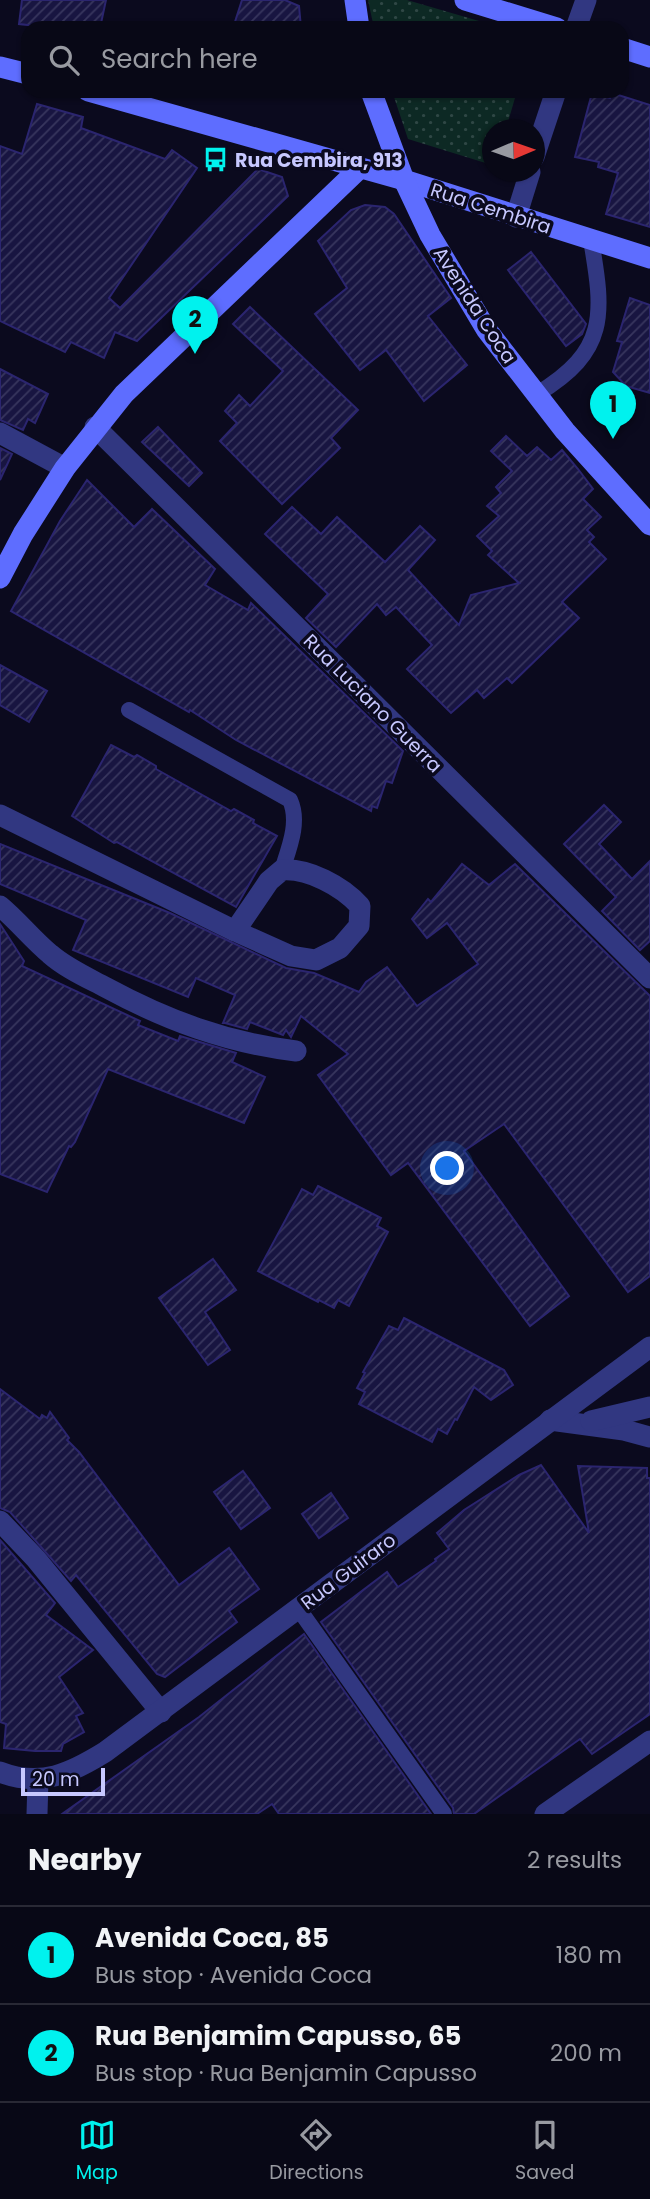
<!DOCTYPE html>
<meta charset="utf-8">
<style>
:root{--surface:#080816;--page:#11111f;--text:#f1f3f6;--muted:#989aa1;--line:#292935;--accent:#00f2ee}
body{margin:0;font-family:Poppins,sans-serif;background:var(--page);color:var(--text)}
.compass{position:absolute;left:482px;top:119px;width:63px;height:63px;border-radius:50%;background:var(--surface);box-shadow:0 2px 5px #0004;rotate:88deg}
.scale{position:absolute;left:21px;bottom:18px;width:84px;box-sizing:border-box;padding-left:7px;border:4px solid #c7c8ff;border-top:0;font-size:19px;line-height:24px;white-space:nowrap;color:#c7c8ff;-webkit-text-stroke:5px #0b0a1e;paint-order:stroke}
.you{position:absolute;left:448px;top:1169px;width:24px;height:24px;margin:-18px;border:5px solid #fff;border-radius:50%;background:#1a73e8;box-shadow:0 0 0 10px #1a73e833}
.badge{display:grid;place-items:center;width:46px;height:46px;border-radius:50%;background:var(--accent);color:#111;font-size:23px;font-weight:700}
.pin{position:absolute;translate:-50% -58px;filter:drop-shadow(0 2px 4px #0008)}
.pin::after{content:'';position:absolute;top:37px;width:24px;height:21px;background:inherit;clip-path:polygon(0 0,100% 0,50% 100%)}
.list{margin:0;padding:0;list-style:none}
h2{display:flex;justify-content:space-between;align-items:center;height:91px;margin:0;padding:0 28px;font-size:30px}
h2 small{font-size:23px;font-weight:400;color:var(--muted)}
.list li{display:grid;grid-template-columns:46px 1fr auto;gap:21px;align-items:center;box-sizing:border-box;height:98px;padding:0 28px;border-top:2px solid var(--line)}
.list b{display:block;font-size:26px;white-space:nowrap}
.list p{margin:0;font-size:23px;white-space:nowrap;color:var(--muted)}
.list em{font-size:23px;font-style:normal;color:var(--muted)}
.icon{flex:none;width:38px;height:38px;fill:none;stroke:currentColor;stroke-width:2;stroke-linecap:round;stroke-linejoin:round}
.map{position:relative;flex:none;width:650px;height:1814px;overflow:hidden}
.search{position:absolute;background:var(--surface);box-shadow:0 2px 5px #0004;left:21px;right:21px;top:21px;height:77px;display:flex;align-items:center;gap:18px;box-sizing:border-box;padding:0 24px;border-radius:21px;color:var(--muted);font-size:26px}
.sheet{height:287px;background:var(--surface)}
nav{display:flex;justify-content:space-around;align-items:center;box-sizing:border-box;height:98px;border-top:2px solid var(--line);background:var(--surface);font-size:19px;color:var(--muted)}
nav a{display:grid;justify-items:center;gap:4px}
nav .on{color:var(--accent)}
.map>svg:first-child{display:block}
.grass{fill:url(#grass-dots)}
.building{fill:url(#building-hatch);stroke:#2b256f;stroke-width:2}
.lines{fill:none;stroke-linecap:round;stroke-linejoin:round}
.lane{stroke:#313781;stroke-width:16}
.street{stroke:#313781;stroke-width:21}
.secondary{stroke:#5e6dff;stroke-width:21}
.labels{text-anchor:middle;stroke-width:7;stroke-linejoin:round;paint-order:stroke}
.poi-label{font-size:19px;font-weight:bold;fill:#c7c8ff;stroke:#0b0a1e;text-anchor:start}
.street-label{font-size:19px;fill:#c7c8ff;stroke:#0b0a1e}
</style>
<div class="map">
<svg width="650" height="1814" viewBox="0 0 650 1814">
<defs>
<pattern id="grass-dots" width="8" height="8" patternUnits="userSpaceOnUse" patternTransform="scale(1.75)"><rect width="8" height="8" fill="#0d2924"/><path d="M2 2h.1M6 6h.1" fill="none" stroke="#2f4745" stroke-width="1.8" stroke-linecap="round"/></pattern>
<pattern id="building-hatch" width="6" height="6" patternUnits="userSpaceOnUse" patternTransform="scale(1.75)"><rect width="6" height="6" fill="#181541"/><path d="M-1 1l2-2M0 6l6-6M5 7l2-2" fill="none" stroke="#38365e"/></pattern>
</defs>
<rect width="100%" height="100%" fill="#0b0a1e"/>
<!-- grass -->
<g class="grass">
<path d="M368,0H407L503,28H374Z"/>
<path d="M392,91H517L506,129L492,130V165L408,139Z"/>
</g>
<!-- building -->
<g class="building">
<path d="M22,0H106L100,28H56L19,24Z"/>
<path d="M242,0H285L299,6L301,28H233Z"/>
<path d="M592,93L610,98L612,93L650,105V227L606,214L618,173L598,167L599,162L575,157Z"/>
<path d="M37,104L83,117L81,128L165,159L172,150L197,168L109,298L120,308L258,169L282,177L288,196L137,341L115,332L104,358L71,342L65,352L0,321V146L22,154Z"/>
<path d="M365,205L385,207L394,214L451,298L428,316L467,365L424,401L386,350L360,370L315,314L347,288L318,241L351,210Z"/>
<path d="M531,252L586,324L582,334L566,346L508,270Z"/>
<path d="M630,298L650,305V393L626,386L613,372L622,342L617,341Z"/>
<path d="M250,307L358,410L331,438L340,448L282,504L220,441L237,423L225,411L239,395L250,406L283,371L233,324Z"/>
<path d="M0,369L48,394L35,423L28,419L23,430L0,420Z"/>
<path d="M158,427L202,473L189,486L142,442Z"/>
<path d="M506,436L527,456L537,447L551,460L562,450L578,469L593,489L583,499L601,517L587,530L594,537L589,542L606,559L562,602L579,618L512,683L507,678L484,698L477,690L451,713L407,669L432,645L396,607L386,615L377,604L336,647L306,618L328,594L265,534L292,507L321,534L337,517L385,562L420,526L435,540L408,570L459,625L471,595L519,583L488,555L492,551L477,536L499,516L487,506L501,493L496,487L512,471L491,451Z"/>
<path d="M0,448L12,454L0,480Z"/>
<path d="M87,480L134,527L152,509L215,569L205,585L248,610L251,603L403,751L392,783L386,781L377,808L372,806L371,811L236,740L190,710L189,712L11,611L60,521Z"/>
<path d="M0,665L47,691L29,722L0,705Z"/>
<path d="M111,745L134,757L137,755L156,766V769L231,811L234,809L254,820L253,823L277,836L236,907L117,842L114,843L72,816Z"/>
<path d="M604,805L621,822L599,844L632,879L650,861V941L640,950L602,911L616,897L564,844Z"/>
<path d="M0,844L170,913L286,968L314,973L359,992L366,982L387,967L417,1006L478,964L447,923L427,938L412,919L428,899L431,902L462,864L489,885L515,864L650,996V1276L628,1292L504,1124L464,1151L569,1296L530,1326L408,1163L391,1175L318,1075L348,1054L301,1016L291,1037L286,1030L283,1035L250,1022L247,1029L225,1023H223L235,995L196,978L188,997L73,950L86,920L0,884Z"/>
<path d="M0,924L24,961L22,966L140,1021L138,1025L178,1041L180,1036L236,1053L232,1062L265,1077L244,1123L108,1069L75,1142L71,1147L69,1146L47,1192L0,1174Z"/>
<path d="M318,1186L381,1218L377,1226L388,1232L349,1306L338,1300L334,1308L319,1300L318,1302L258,1271L302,1189L313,1195Z"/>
<path d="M213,1259L236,1290L205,1312L230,1350L208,1365L159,1298Z"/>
<path d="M404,1318L504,1370L513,1385L491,1400L474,1387L457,1420L455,1419L447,1434L438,1429L432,1442L359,1404L365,1392L357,1388L365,1373L363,1372L389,1326L398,1330Z"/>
<path d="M0,1389L40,1419L42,1415L47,1418L50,1412L69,1438L67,1440L79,1452L179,1585L229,1548L259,1589L229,1611L237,1622L165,1677L157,1674L76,1575L71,1581L10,1512L0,1508Z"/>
<path d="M541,1465L589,1533L578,1466L647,1468V1478H650V1714L592,1754L580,1739L474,1814H454L453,1808L321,1622L387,1572L398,1587L436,1561L435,1559L449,1549L437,1533L464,1510L519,1475Z"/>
<path d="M243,1471L270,1508L241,1529L214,1492Z"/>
<path d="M331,1493L348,1518L319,1538L302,1514Z"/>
<path d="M0,1540L55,1603L46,1615L93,1650L59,1677L83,1713L76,1716L84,1732L63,1744L61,1751H35L4,1748L6,1724L0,1722Z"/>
<path d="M304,1634L431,1814H279L272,1804L257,1814H62L199,1717Z"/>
</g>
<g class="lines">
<!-- lane -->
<g class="lane">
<path d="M537,394C608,351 604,315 591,240"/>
<path d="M129,710L290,800C300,822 289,848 282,870"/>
<path d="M298,1608L444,1814"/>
</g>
<!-- street -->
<g class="street">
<path d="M576,28L586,0"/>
<path d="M534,157L556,91"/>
<path d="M516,217L530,172"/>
<path d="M95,427L650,978"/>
<path d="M0,433L65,468"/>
<path d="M0,815L235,931L291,956L316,960L340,948L359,926L360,906C342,886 308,868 282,870L269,881L235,931"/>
<path d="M0,906C18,921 32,939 50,954C66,968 86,977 105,987C166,1020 227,1043 296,1051"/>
<path d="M550,1420L624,1430L650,1437"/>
<path d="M591,1421L650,1407"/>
<path d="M0,1521L36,1559L161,1712"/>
<path d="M0,1772C41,1788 71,1773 105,1752L650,1347"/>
<path d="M37,1814L38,1780"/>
<path d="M545,1814L650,1741"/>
</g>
<!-- secondary -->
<g class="secondary">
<path d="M355,0L359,28"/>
<path d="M465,0L557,28"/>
<path d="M622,48L650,57"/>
<path d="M0,67L28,74"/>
<path d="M88,91L404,180L650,258"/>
<path d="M371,91L404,180L430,235L486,329L565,431L650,525"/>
<path d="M0,578L23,534L65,468L124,394L360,168"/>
</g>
</g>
<!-- icons -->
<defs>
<symbol id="bus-bare" viewBox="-9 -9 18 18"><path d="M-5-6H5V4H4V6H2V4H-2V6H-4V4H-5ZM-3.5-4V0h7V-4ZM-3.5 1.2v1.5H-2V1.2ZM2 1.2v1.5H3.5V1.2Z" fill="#00f2ee" stroke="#0b0a1e" stroke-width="2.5" paint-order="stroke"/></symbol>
</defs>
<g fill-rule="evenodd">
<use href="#bus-bare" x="198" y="142" width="35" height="35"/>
</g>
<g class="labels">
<!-- poi labels -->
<g class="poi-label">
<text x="235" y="167">Rua Cembira, 913</text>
</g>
<!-- street labels -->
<g class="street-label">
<text transform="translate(491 208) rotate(18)" y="7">Rua Cembira</text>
<text transform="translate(475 305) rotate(57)" y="7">Avenida Coca</text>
<text transform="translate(373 703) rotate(45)" y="7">Rua Luciano Guerra</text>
<text transform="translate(348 1571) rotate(-37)" y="7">Rua Guiraro</text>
</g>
</g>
</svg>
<svg class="compass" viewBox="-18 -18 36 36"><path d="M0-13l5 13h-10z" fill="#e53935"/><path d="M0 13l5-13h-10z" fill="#989aa1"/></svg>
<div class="scale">20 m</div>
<div class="you"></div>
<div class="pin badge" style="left:613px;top:439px">1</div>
<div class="pin badge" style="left:195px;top:354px">2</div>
<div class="search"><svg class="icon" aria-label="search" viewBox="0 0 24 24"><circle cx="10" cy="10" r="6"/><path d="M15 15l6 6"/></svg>Search here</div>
</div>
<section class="sheet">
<h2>Nearby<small>2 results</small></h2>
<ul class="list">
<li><span class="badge">1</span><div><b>Avenida Coca, 85</b><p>Bus stop · Avenida Coca</p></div><em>180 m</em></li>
<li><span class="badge">2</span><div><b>Rua Benjamim Capusso, 65</b><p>Bus stop · Rua Benjamin Capusso</p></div><em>200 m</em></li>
</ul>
</section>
<nav>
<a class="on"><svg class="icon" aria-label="map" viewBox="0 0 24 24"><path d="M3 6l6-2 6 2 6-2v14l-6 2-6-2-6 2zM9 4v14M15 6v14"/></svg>Map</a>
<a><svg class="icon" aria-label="directions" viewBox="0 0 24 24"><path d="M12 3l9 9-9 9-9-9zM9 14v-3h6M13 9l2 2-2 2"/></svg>Directions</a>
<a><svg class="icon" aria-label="saved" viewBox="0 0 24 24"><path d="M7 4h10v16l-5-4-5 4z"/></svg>Saved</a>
</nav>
